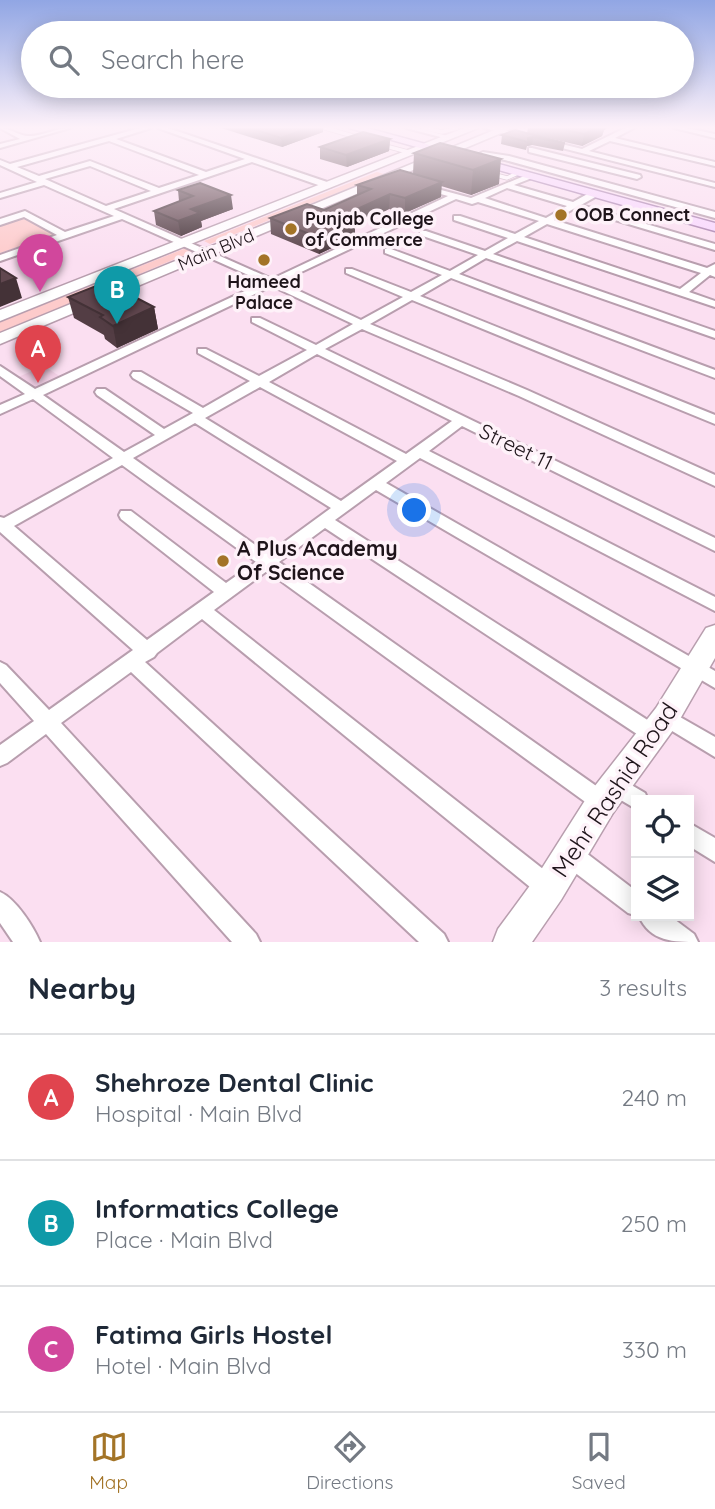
<!DOCTYPE html>
<meta charset="utf-8">
<style>
:root{--surface:#fff;--page:#f6f6f7;--text:#1f2937;--muted:#747a83;--line:#e0e1e3;--accent:#a37427}
body{margin:0;font-family:Quicksand,sans-serif;background:var(--page);color:var(--text)}
.controls{position:absolute;right:21px;bottom:21px;display:grid;overflow:hidden;border-radius:0px;box-shadow:0 4px 18px #0003}
.controls button{width:63px;height:63px;display:grid;place-items:center;padding:0;border:0;border-bottom:2px solid var(--line);background:var(--surface);color:var(--text);font:35px sans-serif}
.you{position:absolute;left:415px;top:511px;width:24px;height:24px;margin:-18px;border:5px solid #fff;border-radius:50%;background:#1a73e8;box-shadow:0 0 0 10px #1a73e833}
.badge{display:grid;place-items:center;width:46px;height:46px;border-radius:50%;background:var(--accent);color:#fff;font-size:23px;font-weight:700}
.pin{position:absolute;translate:-50% -58px;filter:drop-shadow(0 2px 4px #0008)}
.pin::after{content:'';position:absolute;top:37px;width:24px;height:21px;background:inherit;clip-path:polygon(0 0,100% 0,50% 100%)}
.list{margin:0;padding:0;list-style:none}
h2{display:flex;justify-content:space-between;align-items:center;height:91px;margin:0;padding:0 28px;font-size:30px}
h2 small{font-size:23px;font-weight:400;color:var(--muted)}
.list li{display:grid;grid-template-columns:46px 1fr auto;gap:21px;align-items:center;box-sizing:border-box;height:126px;padding:0 28px;border-top:2px solid var(--line)}
.list b{display:block;font-size:26px;white-space:nowrap}
.list p{margin:0;font-size:23px;white-space:nowrap;color:var(--muted)}
.list em{font-size:23px;font-style:normal;color:var(--muted)}
.icon{flex:none;width:38px;height:38px;fill:none;stroke:currentColor;stroke-width:2;stroke-linecap:round;stroke-linejoin:round}
.map{position:relative;flex:none;width:715px;height:942px;overflow:hidden}
.search{position:absolute;background:var(--surface);box-shadow:0 4px 18px #0003;left:21px;right:21px;top:21px;height:77px;display:flex;align-items:center;gap:18px;box-sizing:border-box;padding:0 24px;border-radius:38px;color:var(--muted);font-size:26px}
.sheet{height:469px;background:var(--surface)}
nav{display:flex;justify-content:space-around;align-items:center;box-sizing:border-box;height:98px;border-top:2px solid var(--line);background:var(--surface);font-size:19px;color:var(--muted)}
nav a{display:grid;justify-items:center;gap:4px}
nav .on{color:var(--accent)}
.map>svg:first-child{display:block}
.built{fill:#f4d1e7}
.green{fill:#fdcbcb}
.lines{fill:none;stroke-linecap:round;stroke-linejoin:round}
.lane-casing{stroke:#b89eae;stroke-width:5}
.street-casing{stroke:#b89eae;stroke-width:4}
.secondary-casing{stroke:#b89eae;stroke-width:3}
.primary-casing{stroke:#a880ae;stroke-width:3}
.lane{stroke:#fff;stroke-width:3.5}
.street{fill:#fff;fill-rule:evenodd}
.secondary{fill:#fff;fill-rule:evenodd}
.primary{fill:#f8d6fe;fill-rule:evenodd}
.wall{fill:#533d44}
.shaded-wall{fill:#443237}
.building{fill:#61474f;stroke:#443237;stroke-width:2}
.poi-dot{fill:#a37427;stroke:#fef2f9;stroke-width:2.5}
.labels{text-anchor:middle;stroke-width:7;stroke-linejoin:round;paint-order:stroke}
.far-poi-label{font-size:18px;font-weight:bold;fill:#1e141a;stroke:#fef2f9;text-anchor:start}
.far-street-label{font-size:18px;fill:#1e141a;stroke:#fef2f9}
.street-label{font-size:21px;fill:#1e141a;stroke:#fef2f9}
.poi-label{font-size:21px;font-weight:bold;fill:#1e141a;stroke:#fef2f9;text-anchor:start}
.near-street-label{font-size:24px;fill:#1e141a;stroke:#fef2f9}
</style>
<div class="map">
<svg width="715" height="942" viewBox="0 0 715 942">
<rect width="100%" height="100%" fill="#fbdff1"/>
<!-- built -->
<path class="built" d="M44,366L61,377L35,388L18,377Z"/>
<!-- green -->
<g class="green">
<path d="M377,172L384,174L210,244L204,241Z"/>
<path d="M22,218L55,234L0,253V225Z"/>
<path d="M186,248L194,251L0,333V322Z"/>
</g>
<g class="lines">
<defs>
<g id="lane">
<path d="M325,128L360,138"/>
<path d="M423,128L442,132L457,128"/>
<path d="M382,145L408,152"/>
<path d="M492,174L507,178L518,173"/>
</g>
<g id="street">
<path d="M0,128C10,128 19,136 29,136C43,136 56,128 70,128L0,148V144L20,139Z"/>
<path d="M140,128H151L116,139L206,172L245,159L158,128H168L330,183V187H324L252,162L114,209L272,279L448,196L419,188V184L471,198L529,174L533,176L532,178L514,185L573,202L591,192H597V196L581,205L715,244V250L575,208L554,220L707,268L715,264V277L710,275L689,292L715,301V307L517,241L493,254L715,331V338L486,258L459,274L715,370V378L451,278L420,296L715,415V424L412,300L370,324L527,390L715,475V486L519,396L362,329L325,349L715,538V551L462,426L429,451L715,597V611L420,458L386,483L715,671V688L376,490L335,520L660,728L663,734L660,740L653,743L646,740L325,528L279,562L609,795L612,802L609,809L602,812L595,809L267,571L214,610L557,880L560,888L557,896L549,899L541,896L202,619L157,653L154,657L145,662L444,934L448,942H419L131,672L61,723L256,934L260,942H232L46,734L7,763L0,766V745L34,721L0,683V662L6,665L49,710L133,650L0,532V517L4,518L113,458L33,399L0,414V405L25,394L0,376V366L35,389L264,282L122,219L0,261V255L57,235L24,217L0,225V219L25,211L65,232L114,216L44,185L0,198V193L37,182L0,165V160L10,164ZM109,141L199,175L159,188L90,161L39,176L17,167ZM90,166L151,191L106,206L45,179ZM507,188L567,206L546,218L485,198ZM456,199L472,204L478,202L539,221L515,234L460,216H454V220L508,238L485,251L426,231H420V235L478,255L450,271L391,249H385V253L442,275L411,292L352,269H346V273L403,297L361,320L280,282ZM547,224L701,273L680,289L524,237ZM272,286L353,324L316,345L260,318H252V322L307,350L259,376L206,349H198V353L250,381L203,408L141,372H133L131,375L133,378L193,413L164,429L105,389H97L95,392L97,395L155,435L124,452L43,395ZM317,354L452,421L406,454L269,382ZM260,387L397,461L341,501L205,418ZM195,423L331,508L268,554L133,458ZM122,465L256,562L226,583L131,511H121L119,515L121,519L214,592L147,640L14,526Z"/>
<path d="M406,128H418L451,137L448,139Z"/>
<path d="M484,128H496L582,149L625,128H634L615,138L715,162V166L610,141L589,151L715,183V187Z"/>
<path d="M674,128H687L715,134V138Z"/>
<path d="M532,148L640,175L641,177L637,179L529,152V148Z"/>
<path d="M483,152L509,156L715,212V218L505,160L480,156L479,154Z"/>
<path d="M666,709L715,737V757L659,723L656,717L659,711Z"/>
<path d="M616,776L645,793L648,800H636V809L609,793L606,786L609,779Z"/>
<path d="M689,823L715,838V862L689,846Z"/>
<path d="M569,843L577,846L636,891L638,916L628,913L561,862L558,854L561,846Z"/>
<path d="M0,892C16,899 33,926 40,942H13L0,923Z"/>
<path d="M639,916H670L694,934L698,942C674,942 650,942 639,916Z"/>
</g>
<g id="secondary">
<path d="M464,128H478L0,321V310Z"/>
<path d="M499,128H513L0,344V333Z"/>
<path d="M715,625V658L676,726L613,813L561,900L532,942H493L498,929L537,876L591,791L656,708L706,628Z"/>
</g>
<path id="primary" d="M349,128H367L715,223V231Z"/>
</defs>
<!-- lane casing -->
<use href="#lane" class="lane-casing"/>
<!-- street casing -->
<use href="#street" class="street-casing"/>
<!-- secondary casing -->
<use href="#secondary" class="secondary-casing"/>
<!-- primary casing -->
<use href="#primary" class="primary-casing"/>
<!-- lane -->
<use href="#lane" class="lane"/>
<!-- street -->
<use href="#street" class="street"/>
<!-- secondary -->
<use href="#secondary" class="secondary"/>
<!-- primary -->
<use href="#primary" class="primary"/>
</g>
<!-- wall -->
<g class="wall">
<path d="M221,128H323V132L282,147Z"/>
<path d="M528,128H607L604,130L602,136L582,146L527,133Z"/>
<path d="M515,130L565,143L563,151L532,145L527,146L526,150L501,144L502,135Z"/>
<path d="M390,139L389,151L347,167L320,159V147Z"/>
<path d="M440,143L499,184L471,195L441,186V197L405,213L389,209L355,226V237L319,254L271,234L270,218L324,210L357,195V185L413,174L414,153Z"/>
<path d="M178,190L233,209L201,221L202,227L181,236L156,225L154,211L179,201Z"/>
<path d="M68,297L154,307L158,329L117,348L105,339L104,335L74,318Z"/>
</g>
<!-- shaded-wall -->
<g class="shaded-wall">
<path d="M308,128H323V132L282,147L281,138Z"/>
<path d="M596,128H607L604,130L602,136L582,146L584,134Z"/>
<path d="M533,137L532,145L527,146L528,138Z"/>
<path d="M390,139L389,151L347,167L346,155Z"/>
<path d="M501,159L499,184L471,195L473,170Z"/>
<path d="M442,182L441,197L405,213V198Z"/>
<path d="M390,194L389,209L355,226V237L319,254V238L342,216Z"/>
<path d="M231,195L233,209L201,221L202,227L181,236L178,221L191,209Z"/>
<path d="M16,278L22,298L0,307V284Z"/>
<path d="M154,307L158,329L117,348L113,326Z"/>
</g>
<!-- building -->
<g class="building">
<path d="M250,128H308L281,138Z"/>
<path d="M557,128H597L584,134Z"/>
<path d="M515,130L565,143L533,137L528,138V142L502,135Z"/>
<path d="M363,132L390,139L346,155L320,147Z"/>
<path d="M440,143L501,159L473,170L414,153Z"/>
<path d="M400,170L442,182L405,198L390,194L342,216L355,221L319,238L270,218L307,204L324,210L371,189L357,185Z"/>
<path d="M200,183L231,195L191,209L200,213L178,221L154,211L193,196L178,190Z"/>
<path d="M0,268L16,278L0,284Z"/>
<path d="M106,282L154,307L113,326L100,317L103,315L68,297Z"/>
</g>
<!-- sky -->
<linearGradient id="sky" x2="0" y2="1"><stop stop-color="#91a6e4"/><stop offset="0.49" stop-color="#fdf1f9"/><stop offset="1" stop-color="#fdf1f9" stop-opacity="0"/></linearGradient>
<rect width="715" height="260" fill="url(#sky)"/>
<!-- markers -->
<g class="poi-dot">
<circle cx="561" cy="215" r="7"/>
<circle cx="291" cy="229" r="7"/>
<circle cx="264" cy="260" r="7"/>
<circle cx="223" cy="561" r="7"/>
</g>
<g class="labels">
<!-- far-poi labels -->
<g class="far-poi-label">
<text x="575" y="221">OOB Connect</text>
<text x="305" y="225">Punjab College<tspan x="305" dy="21">of Commerce</tspan></text>
<text x="264" y="288" text-anchor="middle">Hameed<tspan x="264" dy="21">Palace</tspan></text>
</g>
<!-- far-street labels -->
<g class="far-street-label">
<text transform="translate(216 250) rotate(-23)" y="6">Main Blvd</text>
</g>
<!-- street labels -->
<g class="street-label">
<text transform="translate(516 447) rotate(26)" y="7">Street 11</text>
</g>
<!-- poi labels -->
<g class="poi-label">
<text x="237" y="556">A Plus Academy<tspan x="237" dy="24">Of Science</tspan></text>
</g>
<!-- near-street labels -->
<g class="near-street-label">
<text transform="translate(615 790) rotate(-56)" y="8">Mehr Rashid Road</text>
</g>
</g>
</svg>
<div class="controls">
<button><svg class="icon" aria-label="locate" viewBox="0 0 24 24"><circle cx="12" cy="12" r="6"/><path d="M12 2v4M12 18v4M2 12h4M18 12h4"/></svg></button>
<button><svg class="icon" aria-label="layers" viewBox="0 0 24 24"><path d="M12 4l9 5-9 5-9-5zM3 14l9 5 9-5"/></svg></button>
</div>
<div class="you"></div>
<div class="pin badge" style="left:38px;top:383px;background:#e0444e">A</div>
<div class="pin badge" style="left:117px;top:324px;background:#0f9aa8">B</div>
<div class="pin badge" style="left:40px;top:292px;background:#d1479c">C</div>
<div class="search"><svg class="icon" aria-label="search" viewBox="0 0 24 24"><circle cx="10" cy="10" r="6"/><path d="M15 15l6 6"/></svg>Search here</div>
</div>
<section class="sheet">
<h2>Nearby<small>3 results</small></h2>
<ul class="list">
<li><span class="badge" style="background:#e0444e">A</span><div><b>Shehroze Dental Clinic</b><p>Hospital · Main Blvd</p></div><em>240 m</em></li>
<li><span class="badge" style="background:#0f9aa8">B</span><div><b>Informatics College</b><p>Place · Main Blvd</p></div><em>250 m</em></li>
<li><span class="badge" style="background:#d1479c">C</span><div><b>Fatima Girls Hostel</b><p>Hotel · Main Blvd</p></div><em>330 m</em></li>
</ul>
</section>
<nav>
<a class="on"><svg class="icon" aria-label="map" viewBox="0 0 24 24"><path d="M3 6l6-2 6 2 6-2v14l-6 2-6-2-6 2zM9 4v14M15 6v14"/></svg>Map</a>
<a><svg class="icon" aria-label="directions" viewBox="0 0 24 24"><path d="M12 3l9 9-9 9-9-9zM9 14v-3h6M13 9l2 2-2 2"/></svg>Directions</a>
<a><svg class="icon" aria-label="saved" viewBox="0 0 24 24"><path d="M7 4h10v16l-5-4-5 4z"/></svg>Saved</a>
</nav>
